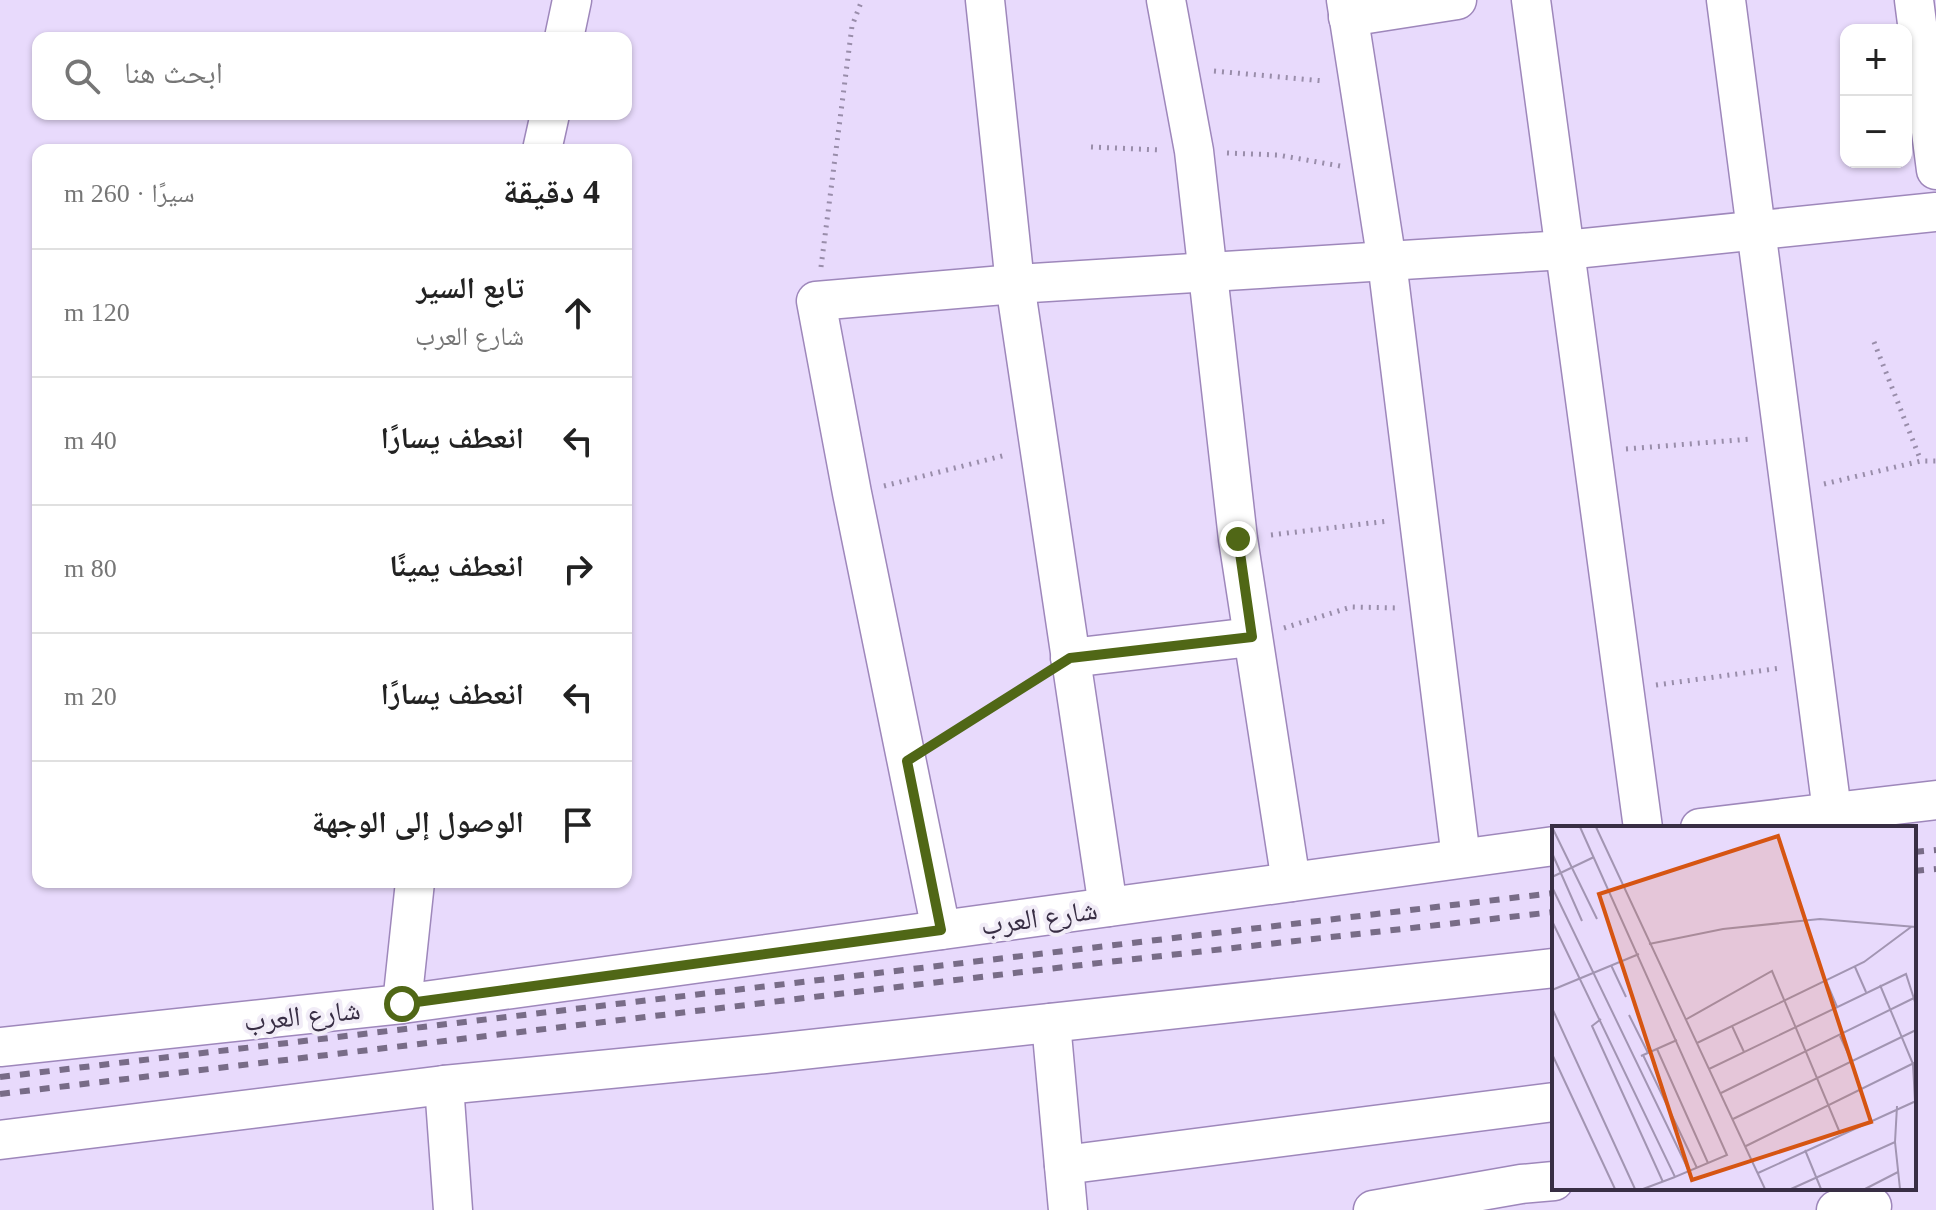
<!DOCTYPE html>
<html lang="ar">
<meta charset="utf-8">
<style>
:root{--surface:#fff;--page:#f6f6f6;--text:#222;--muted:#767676;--line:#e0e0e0}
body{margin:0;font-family:"Times New Roman","Noto Naskh Arabic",serif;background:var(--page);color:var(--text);direction:rtl}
.controls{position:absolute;right:24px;top:24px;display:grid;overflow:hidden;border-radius:16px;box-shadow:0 2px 6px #0004}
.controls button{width:72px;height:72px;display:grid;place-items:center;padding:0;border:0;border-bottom:2px solid var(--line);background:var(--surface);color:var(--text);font:40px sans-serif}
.stop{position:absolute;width:24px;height:24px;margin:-18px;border:6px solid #506716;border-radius:50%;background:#fff}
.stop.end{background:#506716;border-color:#fff;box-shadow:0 2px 8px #0008}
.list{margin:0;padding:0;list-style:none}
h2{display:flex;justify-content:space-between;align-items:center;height:104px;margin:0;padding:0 32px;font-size:34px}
h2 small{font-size:26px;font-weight:400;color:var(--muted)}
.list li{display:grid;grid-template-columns:52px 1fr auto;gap:24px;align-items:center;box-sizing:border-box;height:128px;padding:0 32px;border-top:2px solid var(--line)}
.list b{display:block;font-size:30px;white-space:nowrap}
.list p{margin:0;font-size:26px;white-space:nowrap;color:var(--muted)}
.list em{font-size:26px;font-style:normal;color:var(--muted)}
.icon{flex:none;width:44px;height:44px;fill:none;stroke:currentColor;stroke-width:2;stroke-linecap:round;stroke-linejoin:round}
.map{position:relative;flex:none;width:1936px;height:1210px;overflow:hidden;direction:ltr}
.search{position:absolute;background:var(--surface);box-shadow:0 2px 6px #0004;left:32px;top:32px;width:600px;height:88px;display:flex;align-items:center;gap:20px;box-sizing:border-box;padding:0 28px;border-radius:16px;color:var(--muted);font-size:30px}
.panel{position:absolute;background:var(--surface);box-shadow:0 2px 6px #0004;left:32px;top:144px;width:600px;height:744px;border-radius:16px;direction:rtl}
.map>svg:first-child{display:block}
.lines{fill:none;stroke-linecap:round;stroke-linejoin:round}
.minor-casing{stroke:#9e87bb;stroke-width:41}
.path{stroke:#998daa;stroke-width:5;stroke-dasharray:2 6;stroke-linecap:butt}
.minor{stroke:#fff;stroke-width:38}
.rail{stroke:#786c87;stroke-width:6;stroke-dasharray:10 10;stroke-linecap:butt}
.route{stroke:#506716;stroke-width:10}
.labels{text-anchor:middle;stroke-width:8;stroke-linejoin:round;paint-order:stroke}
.street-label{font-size:28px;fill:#382e44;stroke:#f1ecf7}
.inset-road{fill:none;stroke:#a295b2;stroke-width:2}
.view{fill:#d65512;fill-opacity:0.15;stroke:#d65512;stroke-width:4}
.inset-edge{fill:none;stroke:#382e44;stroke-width:4}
</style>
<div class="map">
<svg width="1936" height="1210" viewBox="0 0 1936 1210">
<rect width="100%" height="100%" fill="#e8dafc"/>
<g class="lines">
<defs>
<g id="minor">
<path d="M985,0L1015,284L1108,907"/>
<path d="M1166,0L1194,151L1238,539L1291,882"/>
<path d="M1346,0L1387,262L1461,858"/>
<path d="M1531,0L1643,828"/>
<path d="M1726,0L1832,811"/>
<path d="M1914,0L1936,170"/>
<path d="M1348,17L1457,0"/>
<path d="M564,38L572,0"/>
<path d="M542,150L550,114"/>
<path d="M1070,658L1252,637"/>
<path d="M1700,828L1936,800"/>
<path d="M941,930L852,493L816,301L1015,284L1565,250L1936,212"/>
<path d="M402,1004L415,882"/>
<path d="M1051,1023L1068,1210"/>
<path d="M0,1047L402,1004L1554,846"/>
<path d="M444,1085L453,1210"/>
<path d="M0,1140L444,1085L765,1054L1554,968"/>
<path d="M1064,1165L1554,1102"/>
<path d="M1373,1210L1521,1184L1554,1181"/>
<path d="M1836,1210L1872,1206"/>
</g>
</defs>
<!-- minor casing -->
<use href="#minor" class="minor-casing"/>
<!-- path -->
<g class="path">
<path d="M1214,71L1324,81"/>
<path d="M1091,147L1161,150"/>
<path d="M1227,153L1278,155L1340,166"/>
<path d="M821,267L852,26L862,0"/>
<path d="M1874,342L1921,461"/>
<path d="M1626,449L1751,439"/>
<path d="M1824,484L1921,461H1936"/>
<path d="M884,486L1006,455"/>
<path d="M1271,535L1388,521"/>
<path d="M1284,628L1351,607L1399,608"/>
<path d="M1656,685L1781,668"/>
<path d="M935,743L1039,678"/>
</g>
<!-- minor -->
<use href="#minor" class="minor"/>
<!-- rail -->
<g class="rail">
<path d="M1914,852L1936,850"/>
<path d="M1914,871L1936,869"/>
<path d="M0,1077L1554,893"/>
<path d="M0,1094L1090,964L1554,912"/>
</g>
</g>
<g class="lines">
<!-- route -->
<path class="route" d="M402,1004L941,930L907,761L1070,658L1252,637L1238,539"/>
</g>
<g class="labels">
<!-- street labels -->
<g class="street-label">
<text transform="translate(1039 917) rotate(-8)" y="10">شارع العرب</text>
<text transform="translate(302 1015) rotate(-6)" y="10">شارع العرب</text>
</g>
</g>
<!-- overview -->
<g transform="translate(1552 826)">
<rect width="364" height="364" fill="#e8dafc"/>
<path class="inset-road" d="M0,1L45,93M44,1L213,363M0,27L30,95M0,51L42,31M0,61L137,345M0,95L123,351L175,329L28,1M97,118L171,103L268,93L364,101M59,139L74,171M303,141L314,166M274,155L285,181M328,159L361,238L363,275M0,164L87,128M0,182L83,363M77,189L96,227M49,193L40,200L111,356M133,194L220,145L288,307M180,200L192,226M288,210L300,236M145,217L312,136L359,101M105,223L156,337M0,228L63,363M91,229L145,342M89,230L125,214M157,243L354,148L364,179M169,267L364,171M181,293L364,204M343,316L345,280M194,320L364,236M253,324L269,363M206,347L364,275M91,363L123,351M239,363L343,316L348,363M313,363L346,346"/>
<path class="view" d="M226,10L319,296L140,354L47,68Z"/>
<rect width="364" height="364" class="inset-edge"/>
</g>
</svg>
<div class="controls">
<button>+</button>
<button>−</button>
</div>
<div class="stop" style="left:402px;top:1004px"></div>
<div class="stop end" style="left:1238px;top:539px"></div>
<div class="search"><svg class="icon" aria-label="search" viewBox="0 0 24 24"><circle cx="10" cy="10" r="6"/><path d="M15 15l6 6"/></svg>ابحث هنا</div>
<section class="panel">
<h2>4 دقيقة<small>سيرًا · 260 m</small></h2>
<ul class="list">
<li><svg class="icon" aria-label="ahead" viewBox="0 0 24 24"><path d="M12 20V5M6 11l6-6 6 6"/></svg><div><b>تابع السير</b><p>شارع العرب</p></div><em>120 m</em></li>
<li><svg class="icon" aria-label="left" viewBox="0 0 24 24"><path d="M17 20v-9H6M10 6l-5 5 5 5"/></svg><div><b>انعطف يسارًا</b></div><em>40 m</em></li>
<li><svg class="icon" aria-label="right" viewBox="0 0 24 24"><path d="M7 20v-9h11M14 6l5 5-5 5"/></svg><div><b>انعطف يمينًا</b></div><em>80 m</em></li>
<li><svg class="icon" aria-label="left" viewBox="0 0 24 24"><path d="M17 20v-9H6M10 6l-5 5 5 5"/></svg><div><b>انعطف يسارًا</b></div><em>20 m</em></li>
<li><svg class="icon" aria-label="arrive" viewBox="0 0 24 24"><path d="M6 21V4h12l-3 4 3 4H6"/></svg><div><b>الوصول إلى الوجهة</b></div></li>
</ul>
</section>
</div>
